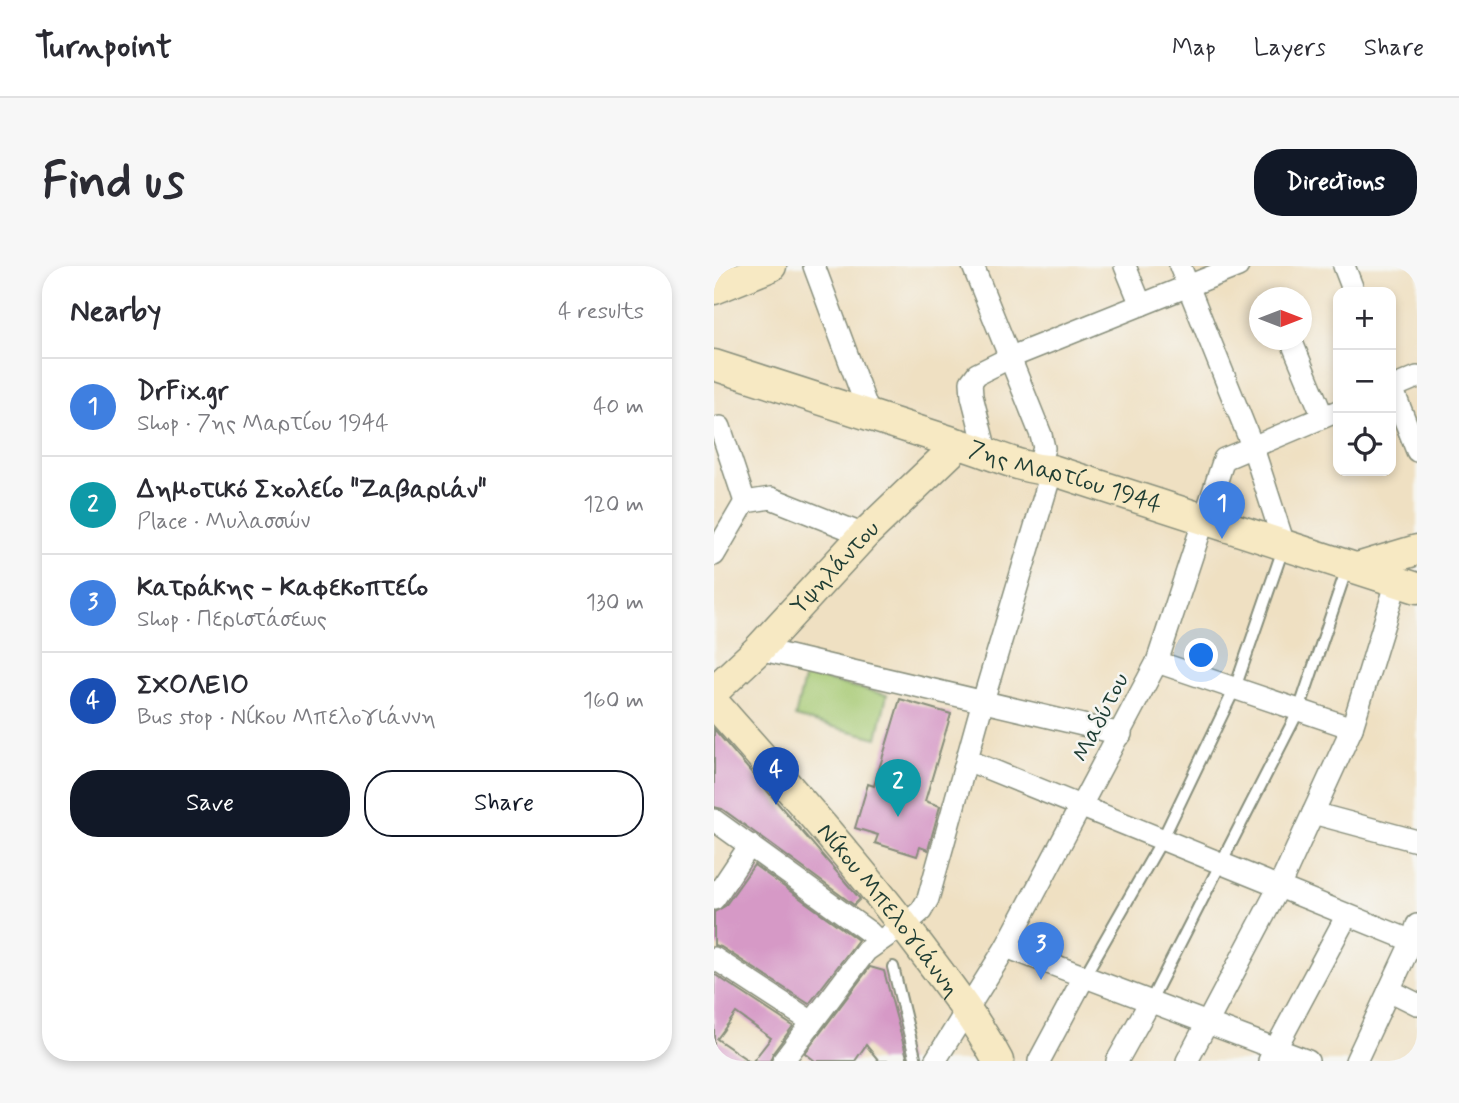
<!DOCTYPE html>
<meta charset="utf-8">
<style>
:root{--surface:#fff;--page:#f7f7f7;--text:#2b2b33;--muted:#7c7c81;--line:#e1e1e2;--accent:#111827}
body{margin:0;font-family:Mynerve,sans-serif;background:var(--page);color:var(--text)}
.controls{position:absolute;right:21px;top:21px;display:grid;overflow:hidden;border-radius:14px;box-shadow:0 4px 10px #0003}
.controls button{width:63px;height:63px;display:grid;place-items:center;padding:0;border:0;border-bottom:2px solid var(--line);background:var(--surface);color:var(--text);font:35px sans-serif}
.compass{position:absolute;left:535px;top:21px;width:63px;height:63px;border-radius:50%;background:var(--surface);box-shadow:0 4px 10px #0003;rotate:90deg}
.you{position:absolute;left:488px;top:390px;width:24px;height:24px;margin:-18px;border:5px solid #fff;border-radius:50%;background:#1a73e8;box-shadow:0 0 0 10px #1a73e833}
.badge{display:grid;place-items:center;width:46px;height:46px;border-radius:50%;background:var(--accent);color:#fff;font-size:23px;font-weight:700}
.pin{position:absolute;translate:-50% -58px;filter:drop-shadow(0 2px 4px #0008)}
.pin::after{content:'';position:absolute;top:37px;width:24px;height:21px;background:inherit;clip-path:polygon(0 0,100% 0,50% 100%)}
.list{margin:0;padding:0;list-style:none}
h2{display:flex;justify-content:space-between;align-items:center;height:91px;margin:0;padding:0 28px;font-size:30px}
h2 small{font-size:23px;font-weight:400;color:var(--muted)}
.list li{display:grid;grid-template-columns:46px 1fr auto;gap:21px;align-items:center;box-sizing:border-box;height:98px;padding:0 28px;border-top:2px solid var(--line)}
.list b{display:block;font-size:26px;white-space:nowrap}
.list p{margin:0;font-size:23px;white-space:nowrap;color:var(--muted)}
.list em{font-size:23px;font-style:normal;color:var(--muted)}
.actions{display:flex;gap:14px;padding:21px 28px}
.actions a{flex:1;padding:16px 0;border:2px solid var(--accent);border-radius:28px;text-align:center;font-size:24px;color:var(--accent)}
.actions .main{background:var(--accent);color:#fff}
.icon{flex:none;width:38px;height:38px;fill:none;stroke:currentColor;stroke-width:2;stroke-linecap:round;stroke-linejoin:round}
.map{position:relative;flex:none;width:703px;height:795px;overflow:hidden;border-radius:28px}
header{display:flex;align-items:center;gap:42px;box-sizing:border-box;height:98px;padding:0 35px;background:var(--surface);border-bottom:2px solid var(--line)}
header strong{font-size:33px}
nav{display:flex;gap:38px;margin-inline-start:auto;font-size:24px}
.intro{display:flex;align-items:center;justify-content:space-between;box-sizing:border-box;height:168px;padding:0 42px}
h1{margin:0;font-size:49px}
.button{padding:18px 32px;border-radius:28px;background:var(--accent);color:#fff;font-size:24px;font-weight:700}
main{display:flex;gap:42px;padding:0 42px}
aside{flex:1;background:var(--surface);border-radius:28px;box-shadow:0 4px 10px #0003}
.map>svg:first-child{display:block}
.green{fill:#a6c972;stroke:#628353;stroke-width:2}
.building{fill:#d699c6}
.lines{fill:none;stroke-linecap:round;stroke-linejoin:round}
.lane-casing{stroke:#878e7b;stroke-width:14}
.street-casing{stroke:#878e7b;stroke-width:24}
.secondary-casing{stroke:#878e7b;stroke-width:33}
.lane{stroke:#fff;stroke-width:10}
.street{stroke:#fff;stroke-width:21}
.secondary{stroke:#f7e9c3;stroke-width:30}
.labels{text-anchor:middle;stroke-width:5;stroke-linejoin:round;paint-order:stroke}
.street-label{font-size:24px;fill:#1f3d34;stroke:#f6f6f2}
</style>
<header>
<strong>Turnpoint</strong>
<nav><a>Map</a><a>Layers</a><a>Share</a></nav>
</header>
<div class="intro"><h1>Find us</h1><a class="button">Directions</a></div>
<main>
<aside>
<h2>Nearby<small>4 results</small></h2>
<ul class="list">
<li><span class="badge" style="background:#3f7fe0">1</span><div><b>DrFix.gr</b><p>Shop · 7ης Μαρτίου 1944</p></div><em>40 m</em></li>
<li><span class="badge" style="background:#0f9aa8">2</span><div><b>Δημοτικό Σχολείο &quot;Ζαβαριάν&quot;</b><p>Place · Μυλασσών</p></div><em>120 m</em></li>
<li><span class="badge" style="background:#3f7fe0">3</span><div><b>Κατράκης - Καφεκοπτείο</b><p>Shop · Περιστάσεως</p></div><em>130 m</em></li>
<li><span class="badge" style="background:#1a4fb4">4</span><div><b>ΣΧΟΛΕΙΟ</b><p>Bus stop · Νίκου Μπελογιάννη</p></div><em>160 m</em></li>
</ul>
<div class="actions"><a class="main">Save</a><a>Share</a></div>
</aside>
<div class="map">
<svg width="703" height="795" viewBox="0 0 703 795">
<rect width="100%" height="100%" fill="#f6f6f2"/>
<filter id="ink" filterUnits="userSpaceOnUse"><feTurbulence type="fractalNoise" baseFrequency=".0143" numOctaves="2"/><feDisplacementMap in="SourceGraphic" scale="14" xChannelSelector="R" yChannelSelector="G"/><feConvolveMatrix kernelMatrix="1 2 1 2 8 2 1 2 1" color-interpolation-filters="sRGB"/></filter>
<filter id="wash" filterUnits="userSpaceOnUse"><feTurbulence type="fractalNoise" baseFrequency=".00686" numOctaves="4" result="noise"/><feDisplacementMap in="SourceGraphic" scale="28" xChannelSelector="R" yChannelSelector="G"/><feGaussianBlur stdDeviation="1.57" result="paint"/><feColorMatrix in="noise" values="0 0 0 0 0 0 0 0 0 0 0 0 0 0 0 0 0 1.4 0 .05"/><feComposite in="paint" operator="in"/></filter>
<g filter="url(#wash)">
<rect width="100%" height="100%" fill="#efe0c2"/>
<!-- green -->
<path class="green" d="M91,409L173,429L163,472L81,451Z"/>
<g id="blocks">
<!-- building -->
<g class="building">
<path d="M186,433L237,448L211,535L226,540L214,584L206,581L203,590L161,577L164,569L141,562L154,518L160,520Z"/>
<path d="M0,463L146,633L140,639L44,569L8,543L0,541Z"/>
<path d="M40,599L144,674L95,738L7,681L0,679V646L11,640Z"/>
<path d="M156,701L170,705L194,795H165L152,779L141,795H101L91,787Z"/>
<path d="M0,708L79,760L59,787L56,795H39L57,772L22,747L3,773L35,795H0Z"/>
</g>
</g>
</g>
<g filter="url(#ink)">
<use href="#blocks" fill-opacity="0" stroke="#878e7b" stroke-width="2"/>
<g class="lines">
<defs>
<g id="lane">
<path d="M179,701L202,795"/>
<path d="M370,711L448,574L521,422L570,280"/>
<path d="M436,736L585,444L633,302"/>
</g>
<g id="street">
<path d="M100,0L156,150"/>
<path d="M259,0L327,169L330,182L323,204"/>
<path d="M411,0L427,39"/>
<path d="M466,0L539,182L570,278"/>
<path d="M630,0L640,26"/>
<path d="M577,74L609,151"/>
<path d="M677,119L703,185"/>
<path d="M677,122L703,111"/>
<path d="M6,161L31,236"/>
<path d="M272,185L258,130L257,116L263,108L297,91L524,0"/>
<path d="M0,289L31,236L57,232L150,269"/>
<path d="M45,383L407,468"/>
<path d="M443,396L638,462"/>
<path d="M253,494L703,677"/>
<path d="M599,547L703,575"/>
<path d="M0,554L155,666L164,675"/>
<path d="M0,633L36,579"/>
<path d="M292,681L594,795"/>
<path d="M0,692L98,756"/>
<path d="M675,724L703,738"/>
<path d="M69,795L152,685L200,651L207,645L214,633L269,435L338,204"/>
<path d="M221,795L292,681L443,396L510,193L624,145"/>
<path d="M325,795L370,711"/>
<path d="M403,795L436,736"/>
<path d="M473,795L565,621L638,462L683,315"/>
<path d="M555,795L633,649"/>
<path d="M642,795L698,675L703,659"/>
</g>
<g id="secondary">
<path d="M0,23L57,0"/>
<path id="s1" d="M0,99L245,178C275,186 308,204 338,204L703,322"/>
<path d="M643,302L703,284"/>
<path id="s2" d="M0,425L45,383L150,269L245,178"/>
<path id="s3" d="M0,437C71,517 142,596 206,681C234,718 262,754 284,795"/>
</g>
</defs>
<!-- lane casing -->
<use href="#lane" class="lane-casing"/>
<!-- street casing -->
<use href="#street" class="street-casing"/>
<!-- secondary casing -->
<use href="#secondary" class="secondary-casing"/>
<!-- lane -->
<use href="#lane" class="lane"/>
<!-- street -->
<use href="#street" class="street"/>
<!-- secondary -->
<use href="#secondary" class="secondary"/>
</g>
</g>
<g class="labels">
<!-- street labels -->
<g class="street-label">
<text dy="8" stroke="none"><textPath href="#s1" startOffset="369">7ης Μαρτίου 1944</textPath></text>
<text dy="8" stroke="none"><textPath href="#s2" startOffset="173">Υψηλάντου</textPath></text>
<text transform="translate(386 451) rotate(-63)" y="8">Μαδύτου</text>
<text dy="8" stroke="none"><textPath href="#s3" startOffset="271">Νίκου Μπελογιάννη</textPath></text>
</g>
</g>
</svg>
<div class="controls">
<button>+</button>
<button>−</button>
<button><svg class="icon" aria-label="locate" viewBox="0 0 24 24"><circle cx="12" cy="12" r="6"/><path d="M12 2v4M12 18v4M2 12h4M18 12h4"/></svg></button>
</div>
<svg class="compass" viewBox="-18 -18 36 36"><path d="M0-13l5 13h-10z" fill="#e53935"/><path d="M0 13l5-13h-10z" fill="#7c7c81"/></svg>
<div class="you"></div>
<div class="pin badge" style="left:508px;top:273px;background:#3f7fe0">1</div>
<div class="pin badge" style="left:184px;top:551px;background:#0f9aa8">2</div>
<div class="pin badge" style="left:327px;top:714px;background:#3f7fe0">3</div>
<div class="pin badge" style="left:62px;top:539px;background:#1a4fb4">4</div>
</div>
</main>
